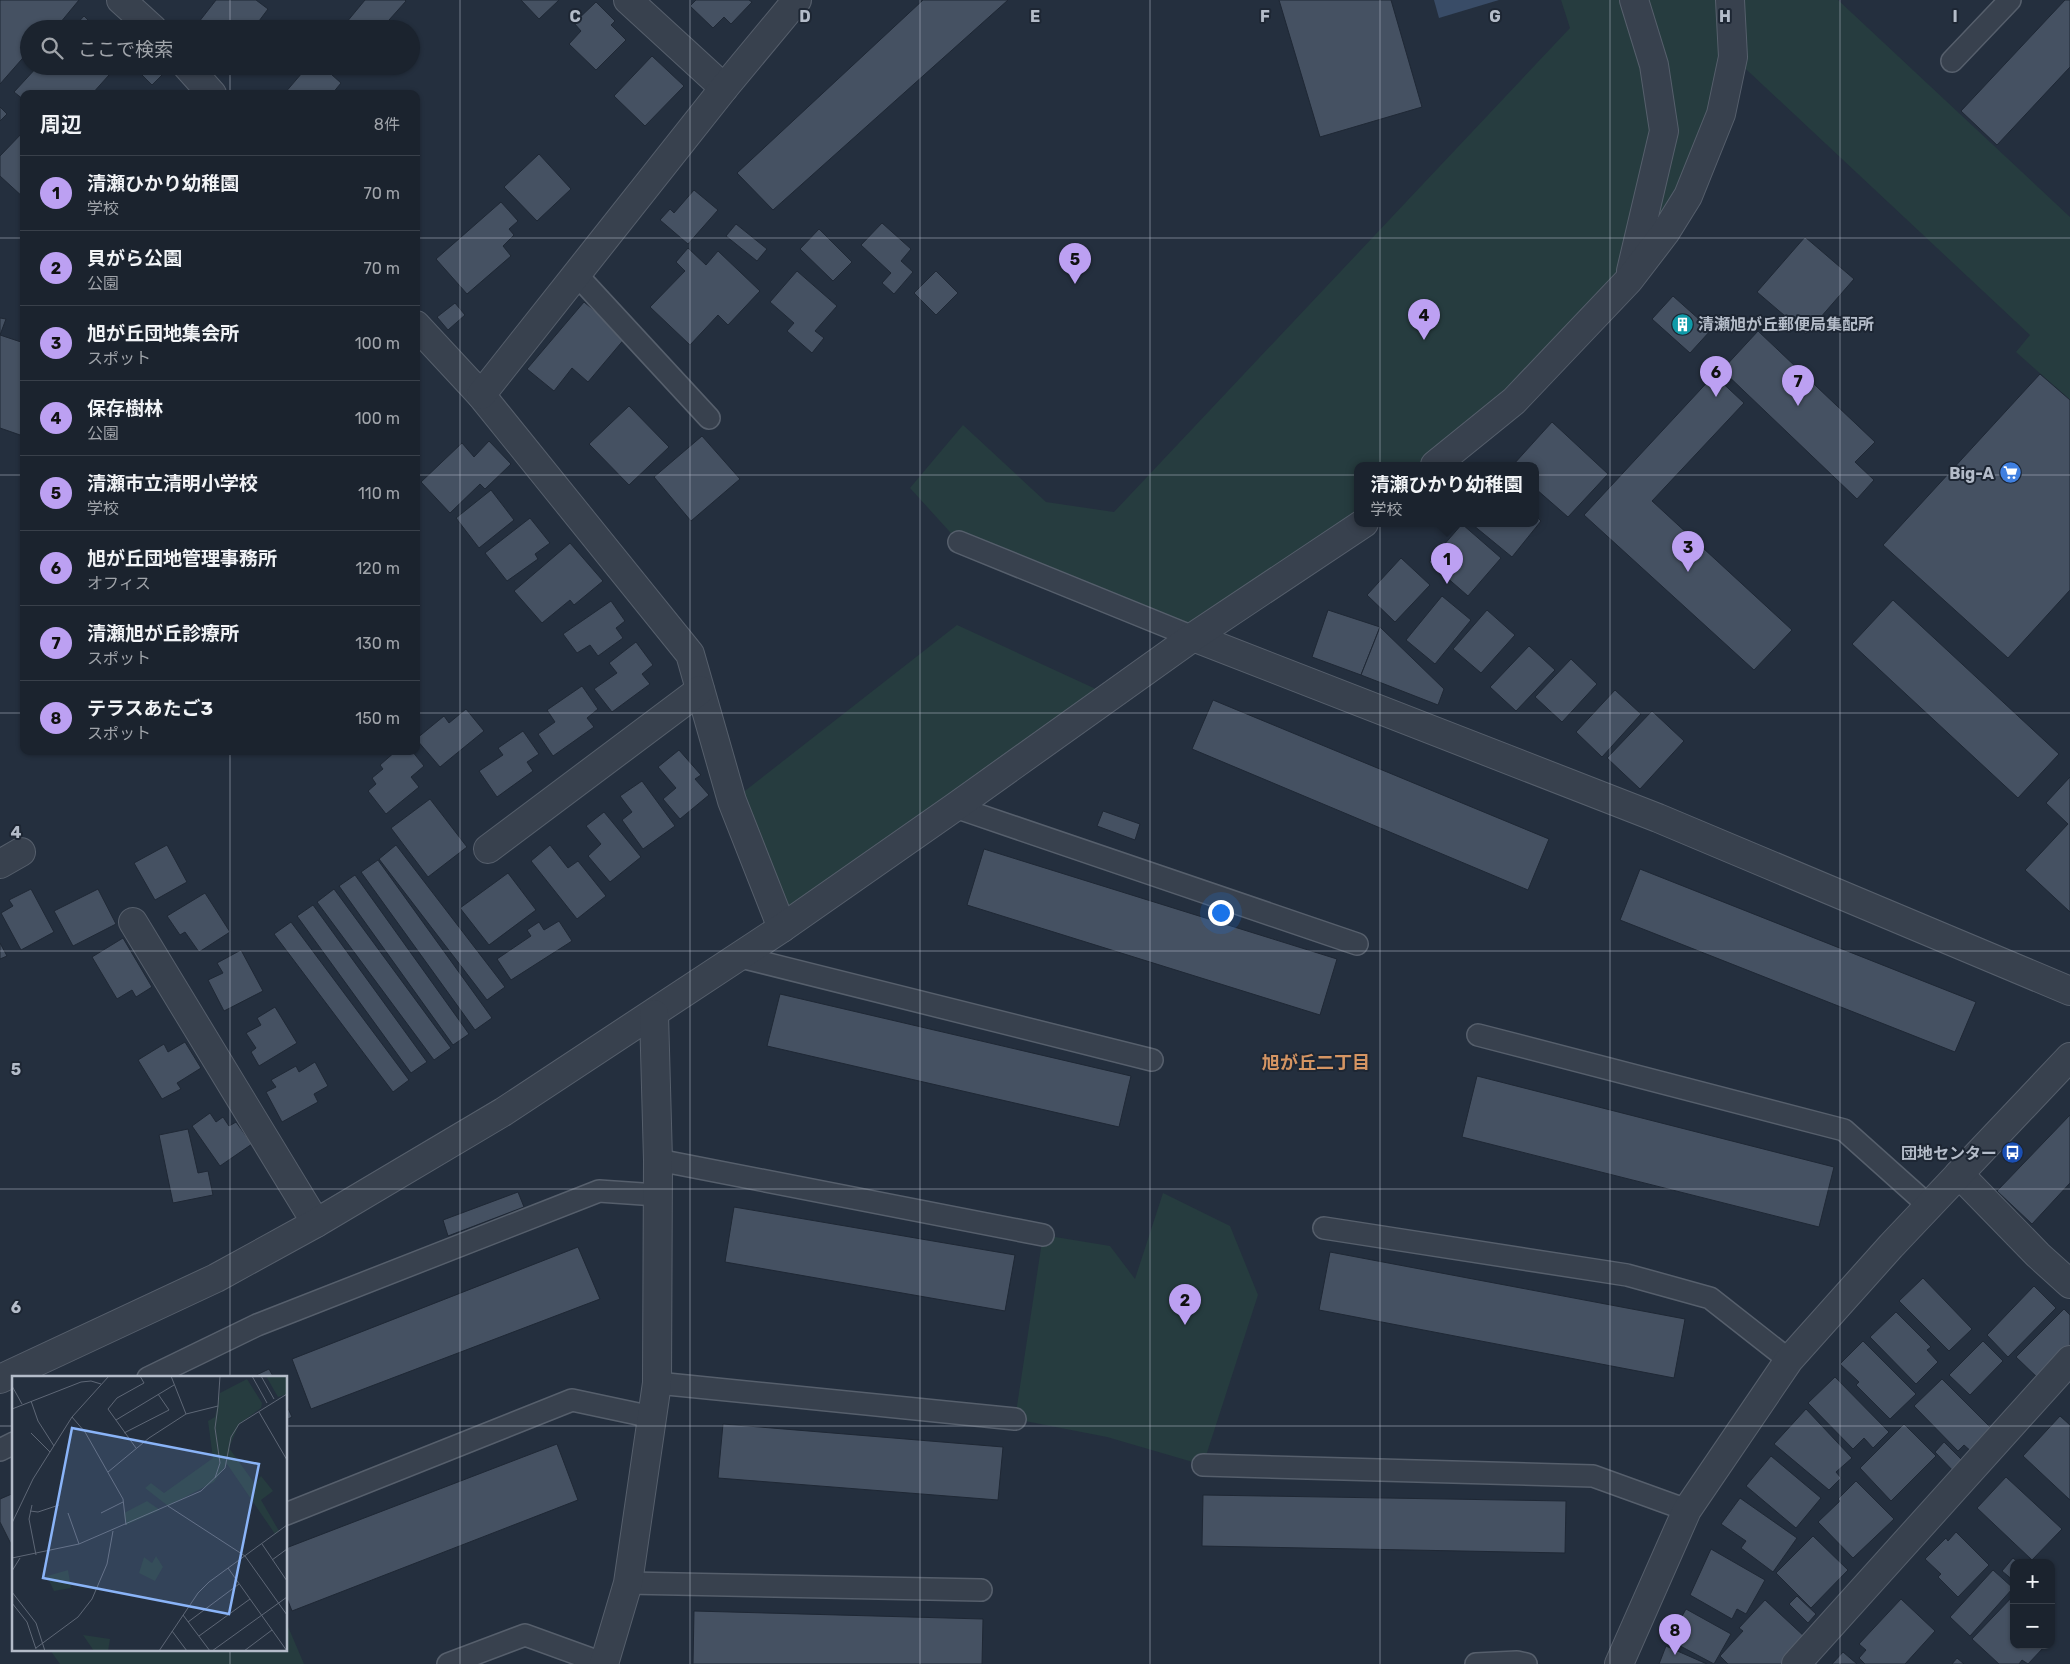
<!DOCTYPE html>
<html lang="ja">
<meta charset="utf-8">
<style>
:root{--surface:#1b232e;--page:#282f3a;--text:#f1f3f6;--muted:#a0a4aa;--line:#39404a;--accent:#bca0f2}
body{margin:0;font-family:Rubik,"Noto Sans JP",sans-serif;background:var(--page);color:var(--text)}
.controls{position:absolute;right:15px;bottom:15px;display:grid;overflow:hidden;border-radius:10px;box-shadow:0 1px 4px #0004}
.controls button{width:45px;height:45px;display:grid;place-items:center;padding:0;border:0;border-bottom:1px solid var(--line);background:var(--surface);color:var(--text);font:25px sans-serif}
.you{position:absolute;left:1220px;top:912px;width:18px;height:18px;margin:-12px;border:4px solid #fff;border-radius:50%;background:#1a73e8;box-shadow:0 0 0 8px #1a73e833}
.badge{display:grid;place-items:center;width:32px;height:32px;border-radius:50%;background:var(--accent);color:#111;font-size:16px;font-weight:700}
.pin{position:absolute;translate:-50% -41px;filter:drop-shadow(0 1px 2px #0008)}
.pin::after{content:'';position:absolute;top:26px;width:18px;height:15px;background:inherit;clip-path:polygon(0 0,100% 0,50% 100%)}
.popup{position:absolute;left:1354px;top:462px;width:185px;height:65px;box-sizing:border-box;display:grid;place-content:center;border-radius:10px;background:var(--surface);filter:drop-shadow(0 1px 4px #0005);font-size:16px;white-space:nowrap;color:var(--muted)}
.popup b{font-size:19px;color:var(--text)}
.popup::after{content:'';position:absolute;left:50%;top:100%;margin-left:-10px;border:10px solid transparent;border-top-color:var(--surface)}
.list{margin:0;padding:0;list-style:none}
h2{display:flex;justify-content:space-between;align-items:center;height:65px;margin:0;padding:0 20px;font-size:21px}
h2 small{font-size:16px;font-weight:400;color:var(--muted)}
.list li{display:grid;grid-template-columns:32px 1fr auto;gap:15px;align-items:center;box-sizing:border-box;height:75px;padding:0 20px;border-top:1px solid var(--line)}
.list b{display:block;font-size:19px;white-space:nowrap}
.list p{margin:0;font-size:16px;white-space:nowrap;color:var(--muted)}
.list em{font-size:16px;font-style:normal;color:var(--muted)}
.icon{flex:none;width:28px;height:28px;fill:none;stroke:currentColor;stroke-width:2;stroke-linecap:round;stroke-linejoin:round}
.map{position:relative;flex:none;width:2070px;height:1664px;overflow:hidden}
.search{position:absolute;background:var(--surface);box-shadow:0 1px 4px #0004;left:20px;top:20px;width:400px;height:55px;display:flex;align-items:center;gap:12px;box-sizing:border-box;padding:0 18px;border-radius:28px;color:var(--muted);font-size:19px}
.panel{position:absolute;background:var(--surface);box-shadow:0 1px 4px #0004;left:20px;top:90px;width:400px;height:665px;border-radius:10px}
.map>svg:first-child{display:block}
.green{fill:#263c3f}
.water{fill:#394c67}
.building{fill:#455162;stroke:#1f2835}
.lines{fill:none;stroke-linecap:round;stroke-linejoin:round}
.service-casing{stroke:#565f6c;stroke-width:24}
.minor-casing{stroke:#565f6c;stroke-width:30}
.tertiary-casing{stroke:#565f6c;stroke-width:30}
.service{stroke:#38414e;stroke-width:21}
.minor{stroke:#38414e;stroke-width:28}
.tertiary{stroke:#38414e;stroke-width:28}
.grid{fill:none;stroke:#b4bcc9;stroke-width:1;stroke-opacity:0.55}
.labels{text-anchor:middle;stroke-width:4;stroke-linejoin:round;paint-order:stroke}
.poi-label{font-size:16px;font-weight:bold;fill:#b4bcc9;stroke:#1d2633;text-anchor:end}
.neighbourhood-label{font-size:18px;font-weight:bold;fill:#d59563;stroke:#1d2633}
.inset-road{fill:none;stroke:#5e6776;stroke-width:1}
.view{fill:#8ab4f8;fill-opacity:0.15;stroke:#8ab4f8;stroke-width:2.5}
.inset-edge{fill:none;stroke:#b4bcc9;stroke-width:2.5}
.grid-label{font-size:16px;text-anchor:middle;font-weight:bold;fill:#b4bcc9;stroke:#1d2633;stroke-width:4;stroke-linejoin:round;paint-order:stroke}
</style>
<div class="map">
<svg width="2070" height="1664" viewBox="0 0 2070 1664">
<rect width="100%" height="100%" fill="#242f3e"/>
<!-- green -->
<g class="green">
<path d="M1561,0H1838L2070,217V400L2016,352L2030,335L1733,57L1665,233L1435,465H1358V523L1193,637L959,542L910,488L963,425L1046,502L1114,512L1570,28Z"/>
<path d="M957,625L1111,696L782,928L732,801Z"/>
<path d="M1163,1193L1230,1226L1258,1295L1203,1465L1107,1437L1015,1419L1043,1235L1110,1246L1135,1279Z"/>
<path d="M286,1622L304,1664H60L50,1650H286Z"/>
</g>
<!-- water -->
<path class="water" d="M1434,0H1499L1439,18Z"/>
<!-- building -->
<g class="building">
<path d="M0,0H79L55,29H29V51L0,84Z"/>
<path d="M216,0H256L268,9L253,29H197L195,27Z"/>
<path d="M365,0H405L406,1L381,29H341Z"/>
<path d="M521,0H559L539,19Z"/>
<path d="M696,0H749L752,2L731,24L724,17L713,28L690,6Z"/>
<path d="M923,0H1008L773,210L737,173Z"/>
<path d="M1279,0H1391L1422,107L1320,137Z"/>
<path d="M2065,0H2070V67L1997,145L1961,111Z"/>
<path d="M596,2L615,21L611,25L626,40L596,70L569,44L581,31L574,23Z"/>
<path d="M84,16L97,29H72Z"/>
<path d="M652,56L684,86L645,126L614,96Z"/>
<path d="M38,66H117L92,94H24V100L14,92Z"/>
<path d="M133,66H171L152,85Z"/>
<path d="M308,66H322L341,83L332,94H284Z"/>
<path d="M0,107L7,114L0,121Z"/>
<path d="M24,131V198L0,176V156Z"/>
<path d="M539,154L571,189L537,221L504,187Z"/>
<path d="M694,190L718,210L688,244L660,220L670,209L674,213Z"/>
<path d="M501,202L518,221L509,229L514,235L503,246L511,256L467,294L436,259Z"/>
<path d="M882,223L911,249L901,261L913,272L894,294L882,283L891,273L861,245Z"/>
<path d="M736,224L767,249L757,261L726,236Z"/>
<path d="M819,229L852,262L833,281L800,249Z"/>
<path d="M1805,237L1854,279L1806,334L1757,292Z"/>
<path d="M688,248L706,265L718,251L760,291L728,325L718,315L690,345L650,307L685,271L676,262Z"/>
<path d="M797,271L837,306L815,331L824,338L812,353L787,331L794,323L770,302Z"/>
<path d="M936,271L958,293L936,315L914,293Z"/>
<path d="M1673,296L1711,330L1690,353L1652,319Z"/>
<path d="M584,302L626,337L588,382L572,368L554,391L527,369Z"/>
<path d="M455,303L465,315L448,330L437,317Z"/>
<path d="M0,318L6,319L0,335L24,343L23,436L0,428Z"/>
<path d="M1758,331L1875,442L1855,462L1874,480L1857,499L1722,370Z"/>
<path d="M2040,374L2070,400V590L2008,658L1883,545Z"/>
<path d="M1714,375L1744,403L1652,501L1792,630L1754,670L1584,515Z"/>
<path d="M629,406L669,447L629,485L589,444Z"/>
<path d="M1552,422L1608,474L1568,517L1536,489V465H1513Z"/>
<path d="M702,436L740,479L691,521L654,477Z"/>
<path d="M489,441L511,464L485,489L480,484L450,513L421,482L462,443L474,457Z"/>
<path d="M491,490L514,520L479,548L456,518Z"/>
<path d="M1536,516L1541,521L1512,557L1473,525L1475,523H1536Z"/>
<path d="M530,518L550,543L535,554L538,559L507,581L485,553Z"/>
<path d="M1462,524L1501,558L1468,596L1429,562Z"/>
<path d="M570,543L603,581L574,605L570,600L542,623L514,591Z"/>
<path d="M1401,558L1430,585L1395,622L1367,595Z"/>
<path d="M1442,596L1471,620L1435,664L1406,640Z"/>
<path d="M1893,600L2059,754L2018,798L1852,644Z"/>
<path d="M611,601L625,621L616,628L623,638L598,656L590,645L577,653L563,634Z"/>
<path d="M1328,610L1380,627L1361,675L1312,657Z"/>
<path d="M1487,610L1515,635L1481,673L1453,649Z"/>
<path d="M1380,627L1444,689L1438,705L1361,675Z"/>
<path d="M636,642L653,665L642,674L650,684L612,712L594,689L617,673L609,663Z"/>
<path d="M1529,646L1555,670L1516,711L1490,687Z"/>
<path d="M1571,659L1597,684L1562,722L1535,697Z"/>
<path d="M582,686L598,709L587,718L594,727L553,756L538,734L555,722L547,710Z"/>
<path d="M1615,690L1641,714L1602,757L1576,732Z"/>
<path d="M1213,700L1549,839L1528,890L1192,749Z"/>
<path d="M466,709L484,731L440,767L416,739L444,716L449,723Z"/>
<path d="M1652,711L1684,741L1640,789L1607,758Z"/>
<path d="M523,731L539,754L527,762L533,771L497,797L479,771L503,755L498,748Z"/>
<path d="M679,750L701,775L695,779L709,795L680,819L663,799L676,788L658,767Z"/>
<path d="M396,751H412L424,766L411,777L419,787L386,814L368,791L376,784L372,778L383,769L380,765Z"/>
<path d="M2070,777V912L2025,870L2068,824L2046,803Z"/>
<path d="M642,781L675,826L643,849L622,820L632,812L620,796Z"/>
<path d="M430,799L467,847L428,877L391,828Z"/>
<path d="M1103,811L1140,824L1135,840L1097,826Z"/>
<path d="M604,812L641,857L610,882L588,856L601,844L586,826Z"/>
<path d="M167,845L187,882L155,900L134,863Z"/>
<path d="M396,845L505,987L487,1000L379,859Z"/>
<path d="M550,845L568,868L578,861L606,896L577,919L531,861Z"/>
<path d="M984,849L1337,959L1320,1015L967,905Z"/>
<path d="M378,860L492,1018L475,1030L361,872Z"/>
<path d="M1640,869L1976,1002L1955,1052L1620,920Z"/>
<path d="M508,873L536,910L489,945L460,908Z"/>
<path d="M355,875L469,1034L453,1045L339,886Z"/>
<path d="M31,889L54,932L21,950L1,913L13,906L9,900Z"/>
<path d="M98,889L116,924L73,946L54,911Z"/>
<path d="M334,889L451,1048L434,1060L317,902Z"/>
<path d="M205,893L230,932L199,952L185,932L180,935L167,916Z"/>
<path d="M313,905L427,1062L411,1073L297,916Z"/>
<path d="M559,921L572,941L511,980L497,959L531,936L527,930L539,922L544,930Z"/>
<path d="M291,922L409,1080L393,1092L274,934Z"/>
<path d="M123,938L152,987L136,997L132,990L117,999L92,957Z"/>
<path d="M0,943L7,956L0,959Z"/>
<path d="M241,950L263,991L224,1011L208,980L223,973L217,963Z"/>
<path d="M780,994L1131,1076L1119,1127L767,1046Z"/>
<path d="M275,1007L297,1043L259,1066L251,1052L256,1048L246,1033L261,1025L257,1018Z"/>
<path d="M185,1042L201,1068L177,1083L181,1089L162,1099L138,1060L164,1044L168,1052Z"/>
<path d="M315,1062L328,1086L314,1094L318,1102L282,1122L266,1092L276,1087L271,1080L296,1066L299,1072Z"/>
<path d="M1477,1076L1834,1167L1819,1227L1462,1137Z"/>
<path d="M210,1113L216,1122L223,1117L229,1126L236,1122L252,1144L220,1166L192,1126Z"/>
<path d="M2070,1115V1183L2032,1224L1997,1191Z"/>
<path d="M188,1129L198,1173L208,1171L213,1195L173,1203L159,1135Z"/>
<path d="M518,1192L524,1207L448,1236L443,1220Z"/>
<path d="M734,1207L1015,1255L1005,1311L725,1262Z"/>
<path d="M578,1247L600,1299L311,1409L292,1359Z"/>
<path d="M1330,1252L1685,1319L1674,1378L1319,1310Z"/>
<path d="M1923,1278L1972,1329L1949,1351L1899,1301Z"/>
<path d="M2034,1286L2056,1308L2008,1357L1987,1335Z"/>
<path d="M2064,1309L2070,1315V1352L2041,1381L2016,1357Z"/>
<path d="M1896,1312L1931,1347L1927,1350L1938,1362L1916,1384L1870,1337Z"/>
<path d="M1863,1341L1916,1394L1890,1419L1856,1385L1859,1382L1840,1364Z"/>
<path d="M1983,1341L2003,1361L1970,1395L1949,1375Z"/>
<path d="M269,1369L274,1378H250Z"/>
<path d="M1835,1377L1889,1432L1873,1448L1864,1438L1853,1449L1808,1403Z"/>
<path d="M1942,1379L1994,1431L1973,1453L1964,1445L1958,1451L1914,1406Z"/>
<path d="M286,1404L292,1417L286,1420Z"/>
<path d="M1806,1409L1852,1458L1836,1472L1841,1478L1829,1490L1774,1444Z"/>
<path d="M2060,1416L2070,1425V1500L2023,1456Z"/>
<path d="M723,1424L1003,1447L998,1500L718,1478Z"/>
<path d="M1904,1424L1936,1456L1891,1501L1860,1468Z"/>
<path d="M1944,1442L1967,1465L1957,1475L1935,1452Z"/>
<path d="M557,1444L578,1500L292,1611L286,1596V1548Z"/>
<path d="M1771,1456L1821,1498L1796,1528L1746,1486Z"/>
<path d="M2006,1477L2062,1529L2032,1560L1977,1508Z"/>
<path d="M1856,1481L1894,1519L1853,1558L1818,1522L1840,1501L1838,1499Z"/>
<path d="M14,1493V1550L0,1522V1499Z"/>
<path d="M1203,1495L1566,1501L1565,1553L1202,1546Z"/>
<path d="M1740,1498L1797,1538L1773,1572L1741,1548L1746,1541L1721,1524Z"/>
<path d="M1956,1532L1989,1565L1958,1597L1938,1577L1941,1574L1925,1559L1946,1538L1948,1541Z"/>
<path d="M1813,1536L1848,1570L1811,1608L1776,1573Z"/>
<path d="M1711,1549L1765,1580L1746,1614L1737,1609L1732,1619L1690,1595Z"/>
<path d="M2013,1558L2019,1563H2014V1581L2002,1571Z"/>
<path d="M1993,1570L2013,1588L1970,1636L1950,1617Z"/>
<path d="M2014,1595V1645L2044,1647L2028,1664L2022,1660L2019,1664H1999L1972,1639Z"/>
<path d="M1797,1596L1816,1614L1808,1623L1789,1604Z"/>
<path d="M1901,1599L1935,1631L1905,1664H1865L1859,1658L1866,1650L1859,1644Z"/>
<path d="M1765,1600L1806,1638L1781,1664H1728L1720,1656L1743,1631L1739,1628Z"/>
<path d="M1686,1609L1731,1634L1714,1664L1669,1640Z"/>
<path d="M694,1611L983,1619L982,1664H693Z"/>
<path d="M1666,1646L1707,1664H1659Z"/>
<path d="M1843,1652L1857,1664H1832Z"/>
<path d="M1957,1658L1964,1664H1952Z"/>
</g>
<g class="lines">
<defs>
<g id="service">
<path d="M1952,61L2010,0"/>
<path d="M576,274L709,418"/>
<path d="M959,542L1193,637"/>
<path d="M955,807L1357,944"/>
<path d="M737,956L1152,1060"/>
<path d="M1478,1035L1844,1130L1929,1206"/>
<path d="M658,1160L1043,1235"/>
<path d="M1324,1228L1627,1275L1710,1298L1789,1360"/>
<path d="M148,1378L257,1325L599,1191L657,1195"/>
<path d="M657,1383L1015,1419"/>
<path d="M0,1450L14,1443"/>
<path d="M1203,1465L1593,1476L1687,1510"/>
<path d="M286,1514L572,1400L652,1417"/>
<path d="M628,1583L981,1590"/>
<path d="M448,1664L525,1635L605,1664"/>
<path d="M1476,1664L1517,1662L1526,1664"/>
</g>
<g id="minor">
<path d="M121,0L153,29"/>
<path d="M628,0L724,88"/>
<path d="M187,66L212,94"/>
<path d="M1631,271L1664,131L1654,65L1634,0"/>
<path d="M416,325L481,395L690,654L732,801L782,928"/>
<path d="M481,395L724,88L797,0"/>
<path d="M1435,465L1514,401L1629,280L1665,233L1688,196L1721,114L1733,57L1730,0"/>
<path d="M1193,637L1658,818L2070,991"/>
<path d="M488,849L700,690"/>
<path d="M0,864L21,852"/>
<path d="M133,922L316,1223"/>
<path d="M1959,1174L2038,1255L2070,1284"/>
<path d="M0,1379L216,1278L316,1223L503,1112L782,928L955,807L1193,637L1364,523"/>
<path d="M604,1664L628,1583L657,1383L658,1160L654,1014"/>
<path d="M1796,1664L2070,1360"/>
</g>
<path id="tertiary" d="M1619,1664L1687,1510L1789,1360L1891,1246L2070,1057"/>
</defs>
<!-- service casing -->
<use href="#service" class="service-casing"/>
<!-- minor casing -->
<use href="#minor" class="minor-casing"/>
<!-- tertiary casing -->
<use href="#tertiary" class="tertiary-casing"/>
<!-- service -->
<use href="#service" class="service"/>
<!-- minor -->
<use href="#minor" class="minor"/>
<!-- tertiary -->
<use href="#tertiary" class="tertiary"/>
</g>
<!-- grid -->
<path class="grid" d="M230,0V29M460,0V1664M690,0V1664M920,0V1664M1150,0V1664M1380,0V1664M1610,0V1664M1840,0V1664M230,66V94M0,238H24M416,238H2070M0,475H24M416,475H2070M0,713H24M416,713H2070M230,751V1378M0,951H2070M0,1189H2070M0,1426H14M286,1426H2070M230,1650V1664"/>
<!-- icons -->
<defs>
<symbol id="building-disc" viewBox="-11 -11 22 22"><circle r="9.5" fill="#0f9aa8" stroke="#1d2633"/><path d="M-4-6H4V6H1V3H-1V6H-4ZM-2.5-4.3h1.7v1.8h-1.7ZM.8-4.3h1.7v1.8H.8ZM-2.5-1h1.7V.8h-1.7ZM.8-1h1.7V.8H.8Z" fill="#fff"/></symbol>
<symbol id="supermarket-disc" viewBox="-11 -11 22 22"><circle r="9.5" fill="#3f7fe0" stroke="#1d2633"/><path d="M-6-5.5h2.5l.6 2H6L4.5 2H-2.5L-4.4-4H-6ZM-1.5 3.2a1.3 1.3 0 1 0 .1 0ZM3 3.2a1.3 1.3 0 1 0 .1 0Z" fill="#fff"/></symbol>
<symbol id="bus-disc" viewBox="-11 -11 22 22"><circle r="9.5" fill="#1a4fb4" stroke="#1d2633"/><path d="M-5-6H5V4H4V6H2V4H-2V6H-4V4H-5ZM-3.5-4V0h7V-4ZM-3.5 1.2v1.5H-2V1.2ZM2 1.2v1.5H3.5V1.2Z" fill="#fff"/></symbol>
</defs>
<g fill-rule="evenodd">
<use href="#building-disc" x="1670" y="312" width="25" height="25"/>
<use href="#supermarket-disc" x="1998" y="460" width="25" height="25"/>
<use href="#bus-disc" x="2000" y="1140" width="25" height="25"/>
</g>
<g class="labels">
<!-- poi labels -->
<g class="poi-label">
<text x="1698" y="330" text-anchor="start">清瀬旭が丘郵便局集配所</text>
<text x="1994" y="479">Big-A</text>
<text x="1997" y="1159">団地センター</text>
</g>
<!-- neighbourhood labels -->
<g class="neighbourhood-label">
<text x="1316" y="1069">旭が丘二丁目</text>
</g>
</g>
<!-- overview -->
<g transform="translate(12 1376)">
<rect width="275" height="275" fill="#242f3e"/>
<path d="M254,0L275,1V18L266,21ZM235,3L250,27L249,32L227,48L217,72L243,108L249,100L261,115L249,124L267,155L263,158L215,88L202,106L156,130L133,112L139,107L152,117L201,82L196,45L203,41L208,17ZM135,125L148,134L114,149L112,137ZM144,180L151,191L143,205L127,197L132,181L140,187ZM56,194L59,212L42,215L35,200ZM71,259L98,263L96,275H82Z" fill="#263c3f"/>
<path class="inset-road" d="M159,0L174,38M240,0L255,27M249,0L262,23M0,10L10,28M19,25L26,45L42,70M0,33L69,6L79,5L89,8M247,36L275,84M60,41L73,56L111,123L114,149M104,44L162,9M19,57L38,76M112,57L157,34L146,18M124,72L96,33L105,22L132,7L128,0M96,96L137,62L174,38L206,30L208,0M203,102L208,87L203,52L206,30M20,129L17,143L24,179M156,130L233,180L275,239M18,135L26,136L47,129M56,137L67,168M89,137L111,126M0,147L21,103L60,41L97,0M250,168L275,205M0,182L67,168L189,115L213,92L219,61L227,48L275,18M260,184L275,173M216,192L275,275M0,195L8,182M0,216L24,247L33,275M0,227L15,246L24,273M171,239L198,275M176,246L227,208M160,255L175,275M187,260L238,223M24,272L66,241L80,223L95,188L101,155M147,275L186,217L197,206L275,149M200,275L275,221M232,275L260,254"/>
<path class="view" d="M60,52L247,88L217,238L31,202Z"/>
<rect width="275" height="275" class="inset-edge"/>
</g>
<g class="grid-label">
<text x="575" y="22">C</text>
<text x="805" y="22">D</text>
<text x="1035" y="22">E</text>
<text x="1265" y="22">F</text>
<text x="1495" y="22">G</text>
<text x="1725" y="22">H</text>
<text x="1955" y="22">I</text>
<text x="16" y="838">4</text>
<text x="16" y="1075">5</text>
<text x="16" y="1313">6</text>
</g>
</svg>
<div class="controls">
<button>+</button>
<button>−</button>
</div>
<div class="you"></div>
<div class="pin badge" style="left:1447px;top:584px">1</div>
<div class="popup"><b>清瀬ひかり幼稚園</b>学校</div>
<div class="pin badge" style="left:1185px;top:1325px">2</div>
<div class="pin badge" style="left:1688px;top:572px">3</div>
<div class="pin badge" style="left:1424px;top:340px">4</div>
<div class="pin badge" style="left:1075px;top:284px">5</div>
<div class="pin badge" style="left:1716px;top:397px">6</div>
<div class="pin badge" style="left:1798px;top:406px">7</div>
<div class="pin badge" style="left:1675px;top:1655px">8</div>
<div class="search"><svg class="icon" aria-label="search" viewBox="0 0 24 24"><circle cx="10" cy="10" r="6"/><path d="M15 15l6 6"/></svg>ここで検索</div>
<section class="panel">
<h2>周辺<small>8件</small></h2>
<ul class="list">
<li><span class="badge">1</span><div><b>清瀬ひかり幼稚園</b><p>学校</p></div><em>70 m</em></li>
<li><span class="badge">2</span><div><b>貝がら公園</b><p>公園</p></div><em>70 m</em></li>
<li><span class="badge">3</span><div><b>旭が丘団地集会所</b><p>スポット</p></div><em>100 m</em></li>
<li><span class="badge">4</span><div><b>保存樹林</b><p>公園</p></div><em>100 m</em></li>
<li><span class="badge">5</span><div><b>清瀬市立清明小学校</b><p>学校</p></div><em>110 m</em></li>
<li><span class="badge">6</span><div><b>旭が丘団地管理事務所</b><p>オフィス</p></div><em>120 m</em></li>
<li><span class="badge">7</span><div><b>清瀬旭が丘診療所</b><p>スポット</p></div><em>130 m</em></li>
<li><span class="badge">8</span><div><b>テラスあたご3</b><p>スポット</p></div><em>150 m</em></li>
</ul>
</section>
</div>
